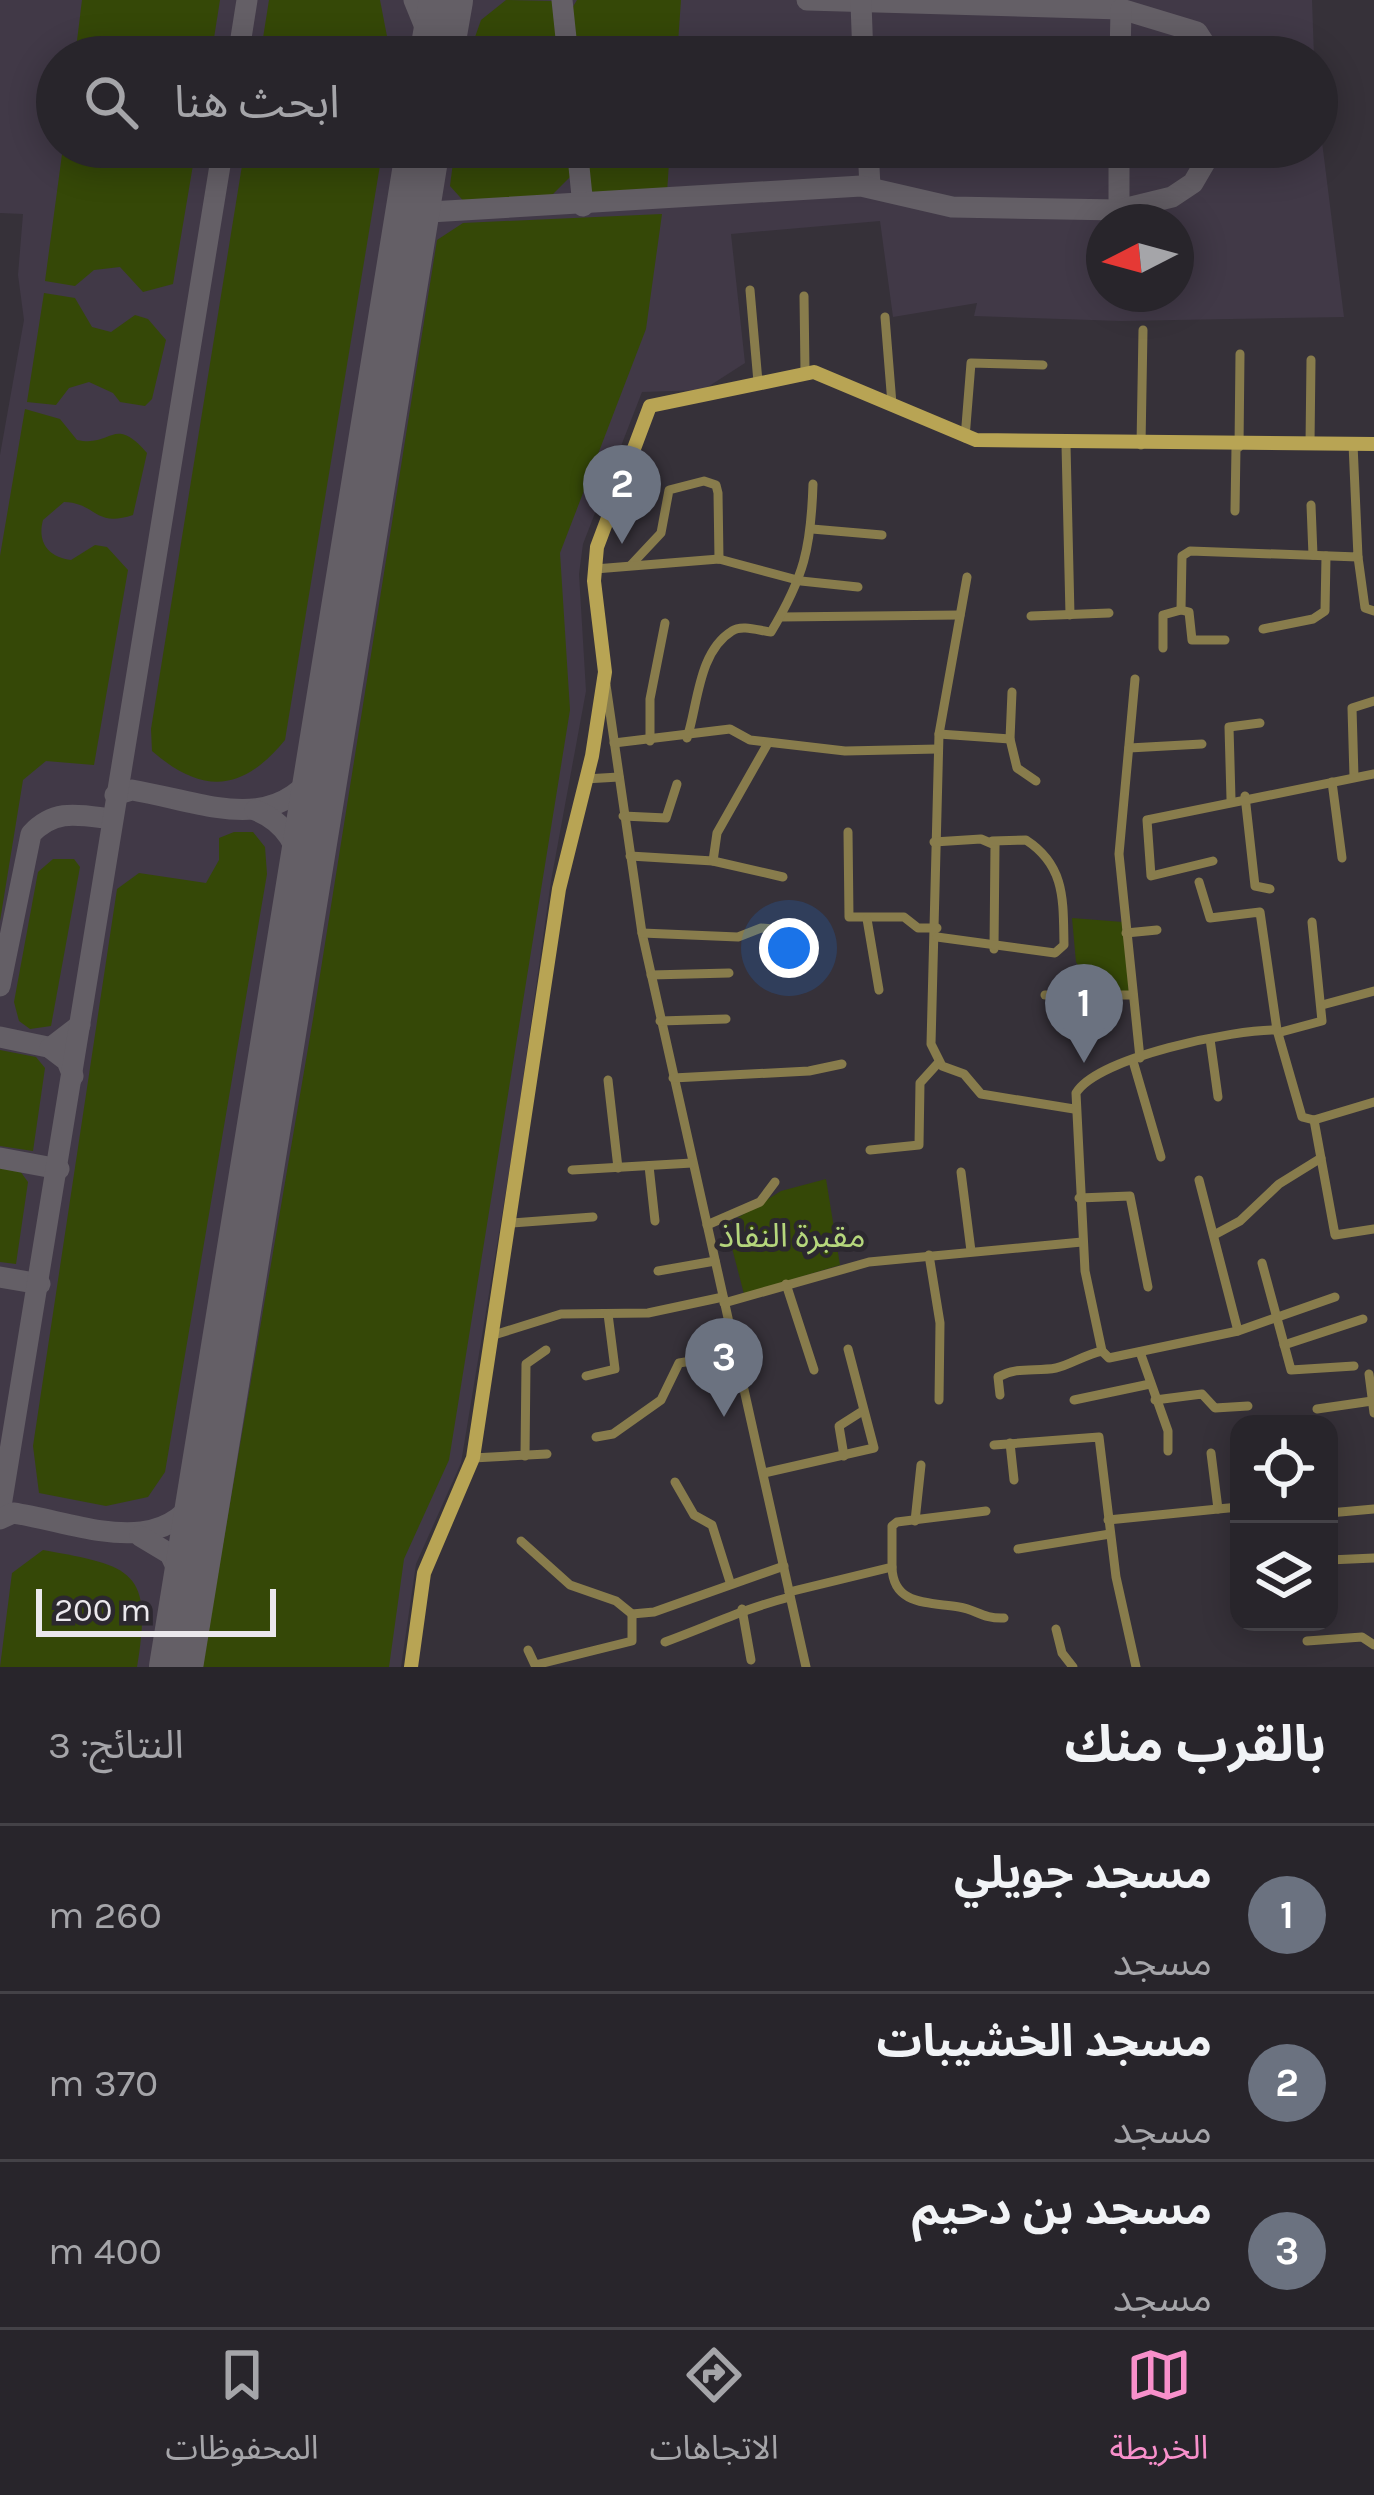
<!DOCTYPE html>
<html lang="ar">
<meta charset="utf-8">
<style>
:root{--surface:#28252b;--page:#343137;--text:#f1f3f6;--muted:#a5a5a9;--line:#444247;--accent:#f890cb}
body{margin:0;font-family:Karla,"Noto Sans Arabic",sans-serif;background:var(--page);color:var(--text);direction:rtl}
.controls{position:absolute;right:36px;bottom:36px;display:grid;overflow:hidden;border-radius:24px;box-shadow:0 6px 30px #0003}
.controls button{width:108px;height:108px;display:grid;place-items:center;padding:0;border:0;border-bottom:3px solid var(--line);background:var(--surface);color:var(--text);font:60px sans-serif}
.compass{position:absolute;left:1086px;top:204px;width:108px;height:108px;border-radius:50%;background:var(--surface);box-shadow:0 6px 30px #0003;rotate:264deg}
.scale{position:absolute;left:36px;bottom:30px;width:240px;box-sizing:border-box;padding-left:12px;border:6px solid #ebe8ed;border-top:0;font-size:33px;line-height:42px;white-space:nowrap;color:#ebe8ed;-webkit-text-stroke:9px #2c282f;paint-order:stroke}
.you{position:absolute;left:789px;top:948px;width:42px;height:42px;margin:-30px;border:9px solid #fff;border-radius:50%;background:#1a73e8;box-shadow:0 0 0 18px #1a73e833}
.badge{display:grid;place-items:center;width:78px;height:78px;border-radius:50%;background:var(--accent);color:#fff;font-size:39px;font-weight:700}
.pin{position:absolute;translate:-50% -99px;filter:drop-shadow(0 3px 6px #0008)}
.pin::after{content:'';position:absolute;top:63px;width:42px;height:36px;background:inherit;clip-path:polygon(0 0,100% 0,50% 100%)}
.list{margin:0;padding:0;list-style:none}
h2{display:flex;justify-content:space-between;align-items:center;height:156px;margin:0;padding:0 48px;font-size:51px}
h2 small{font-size:39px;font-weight:400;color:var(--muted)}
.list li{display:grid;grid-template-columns:78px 1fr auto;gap:36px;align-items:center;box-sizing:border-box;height:168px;padding:0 48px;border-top:3px solid var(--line)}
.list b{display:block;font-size:45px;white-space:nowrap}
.list p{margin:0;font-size:39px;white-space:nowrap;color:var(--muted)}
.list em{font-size:39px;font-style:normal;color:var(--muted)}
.icon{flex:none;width:66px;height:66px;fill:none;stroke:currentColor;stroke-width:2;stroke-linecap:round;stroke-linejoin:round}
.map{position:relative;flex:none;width:1374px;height:1667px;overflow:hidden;direction:ltr}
.search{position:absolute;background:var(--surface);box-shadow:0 6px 30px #0003;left:36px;right:36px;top:36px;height:132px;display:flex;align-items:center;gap:30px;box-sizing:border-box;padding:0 42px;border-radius:66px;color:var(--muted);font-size:45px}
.sheet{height:660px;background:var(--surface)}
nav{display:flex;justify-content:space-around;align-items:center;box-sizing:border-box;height:168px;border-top:3px solid var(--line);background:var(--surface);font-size:33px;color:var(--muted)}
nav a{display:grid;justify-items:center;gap:6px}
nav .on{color:var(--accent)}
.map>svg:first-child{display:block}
.built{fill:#413947;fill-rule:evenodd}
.green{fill:#354807}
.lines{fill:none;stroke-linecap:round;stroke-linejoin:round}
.taxiway{stroke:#645f66;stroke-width:21}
.runway{stroke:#645f66;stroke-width:54}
.minor{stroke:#887c4c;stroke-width:9}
.secondary{stroke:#b8a454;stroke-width:14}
.labels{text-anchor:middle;stroke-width:10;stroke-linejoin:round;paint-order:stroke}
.park-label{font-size:33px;fill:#b5d67c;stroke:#2c282f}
</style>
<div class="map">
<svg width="1374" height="1667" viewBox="0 0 1374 1667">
<rect width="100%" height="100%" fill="#363139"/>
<!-- built -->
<path class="built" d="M0,0H1312L1314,57H57V147H1317V102L1344,317L1121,321L974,316L977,303L893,317L880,221L731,234L745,363L703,390L642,392L583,544L579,574L586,691L551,881L515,1136L461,1463L416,1564L401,1667H0V455L24,320L18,275L23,214L0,213ZM1104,222H1176V294H1104Z"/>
<!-- green -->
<g class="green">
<path d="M82,0H220L211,57H75Z"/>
<path d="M269,0H380L391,57H260Z"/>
<path d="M506,0L552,1L558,57H468L481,20Z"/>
<path d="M577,0H681L677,57H573L568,15Z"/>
<path d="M63,147H196L173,284L143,292L120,267L94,270L75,286L45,281Z"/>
<path d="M245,147H383L285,740C243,791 204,796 152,751L151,729Z"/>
<path d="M455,147H568L571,176L546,201L468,206L450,186Z"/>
<path d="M582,147H670L667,193L597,197L586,184Z"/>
<path d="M662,214L646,329L560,553L570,710L449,1460L404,1559L389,1667H202L313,1019L437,240L463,223Z"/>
<path d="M44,293L75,298L92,327L111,332L135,315L148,319L166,340L152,399L145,406L120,402L113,393L89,382L69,388L56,405L27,402Z"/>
<path d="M25,409L60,419L77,440C113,448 113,414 147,453L133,515C94,528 97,503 64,502L43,520C37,542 48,557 71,560L95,545L107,547L128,570L94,765L46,761L23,780L0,921V556Z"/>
<path d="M234,832H253L265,847L267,874L165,1472L148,1497L106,1506L39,1493L33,1446L117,889L139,873L206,883L219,860V838Z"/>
<path d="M53,859H74L80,867L51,1026L30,1029L19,1021L14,1002L38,872Z"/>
<path d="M1072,918L1123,922L1129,992H1096L1076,962Z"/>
<path d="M0,1050L36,1057L45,1068L33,1151L0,1146Z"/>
<path d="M0,1168L20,1171L28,1182L16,1264L0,1262Z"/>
<path d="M826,1179L840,1265L744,1294L726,1225L781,1191Z"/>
<path d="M43,1550C133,1566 153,1570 137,1667H0L12,1573Z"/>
</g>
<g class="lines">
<!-- taxiway -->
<g class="taxiway">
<path d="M414,0L436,54"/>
<path d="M562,0L568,57"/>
<path d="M807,0L1121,9L1197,32L1213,57"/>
<path d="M861,3L863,57"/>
<path d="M238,57L247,0"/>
<path d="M1120,57L1121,9"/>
<path d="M577,147L583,206"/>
<path d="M868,147L870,187"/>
<path d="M1119,210V147"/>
<path d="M413,213L861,186L952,207L1119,210L1172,197L1193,183L1214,147"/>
<path d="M115,795L132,790C208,803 278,839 324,760"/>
<path d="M255,810C286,822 298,846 304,878"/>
<path d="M0,986L31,834C55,808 79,815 112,819"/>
<path d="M0,1037L62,1050"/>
<path d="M73,1076L67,1061L50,1048L80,1025"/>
<path d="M0,1158L59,1169"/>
<path d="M0,1277L40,1284"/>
<path d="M0,1512L223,147"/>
<path d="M0,1519L13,1513C85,1524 167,1565 206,1482"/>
<path d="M140,1536L170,1554L188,1592"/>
</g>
<!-- runway -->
<g class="runway">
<path d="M436,57L446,0"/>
<path d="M176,1667L423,147"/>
</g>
<!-- minor -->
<g class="minor">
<path d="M750,290L758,382"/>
<path d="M804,296L805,371"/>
<path d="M885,317L892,404"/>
<path d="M965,438L971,363L1043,365"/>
<path d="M1310,444L1311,360"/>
<path d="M1066,445L1070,615"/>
<path d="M1141,445L1143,330"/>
<path d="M1239,447L1240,354"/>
<path d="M1311,505L1313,555"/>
<path d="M1235,511L1236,447"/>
<path d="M812,529L882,535"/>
<path d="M1358,557L1365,608L1374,611"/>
<path d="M631,565L661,533L669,490L704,481L716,485L718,493L719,559"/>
<path d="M595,569L719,559L801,581L858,587"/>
<path d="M967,577L939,734L931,1044L942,1066L964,1074L981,1094L1074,1109"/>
<path d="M1031,616L1109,613"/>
<path d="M781,617L960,615"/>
<path d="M1263,629L1313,619L1325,611L1326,556"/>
<path d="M1225,640H1192L1189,612L1181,610L1182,556L1190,551L1358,557L1353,444"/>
<path d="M1163,648V615L1181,610"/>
<path d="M1135,679L1119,854L1140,1058"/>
<path d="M606,685L642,933L806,1667"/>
<path d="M939,734L1010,739L1012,692"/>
<path d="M687,738C698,705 698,652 732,631C742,624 760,631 771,632C804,577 811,548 813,484"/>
<path d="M1010,739L1017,768L1036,781"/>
<path d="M650,741V699L665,623"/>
<path d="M614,743L730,729L750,740L845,751L938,749"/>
<path d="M1129,748L1202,744"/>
<path d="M1354,777L1352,708L1374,701"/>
<path d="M585,779L619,777"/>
<path d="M1332,782L1342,858"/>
<path d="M1245,796L1255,886L1270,889"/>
<path d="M1231,799L1229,727L1260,723"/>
<path d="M623,816L666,818L677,784"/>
<path d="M848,832L849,917H904L918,928H937"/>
<path d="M934,842L981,839L995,845L994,949"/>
<path d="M630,856L713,861L783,877"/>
<path d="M713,861L717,833L768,743"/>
<path d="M1213,861L1151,876L1147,820L1374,774"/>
<path d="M1199,882L1210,918L1260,912L1277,1030L1302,1117L1314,1120L1374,1102"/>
<path d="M867,919L879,990"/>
<path d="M642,933L738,937L761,928L799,931"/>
<path d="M1126,933L1157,930"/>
<path d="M937,937L1055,953L1064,945C1063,901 1066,866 1026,840L992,841"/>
<path d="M651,975L729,973"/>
<path d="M1045,995H1133"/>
<path d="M1322,1005L1374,991"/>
<path d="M660,1021L726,1019"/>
<path d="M1281,1032L1322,1021L1312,922"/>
<path d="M1210,1039L1218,1097"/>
<path d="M1133,1061L1161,1157"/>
<path d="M673,1078L809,1071L842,1064"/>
<path d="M608,1080L618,1168"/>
<path d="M1314,1120L1335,1235L1374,1229"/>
<path d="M870,1150L919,1145L920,1083L939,1062"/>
<path d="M649,1166L655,1221"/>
<path d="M572,1170L692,1163"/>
<path d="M961,1172L971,1251"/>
<path d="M1199,1180L1238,1331"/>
<path d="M1079,1198L1130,1196L1148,1287"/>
<path d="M512,1223L593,1217"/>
<path d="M707,1225L760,1202L775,1182"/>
<path d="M1214,1235L1240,1221L1279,1184L1321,1158"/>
<path d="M929,1255L940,1323L939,1400"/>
<path d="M1262,1263L1291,1370L1354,1366"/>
<path d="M658,1271L715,1261"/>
<path d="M786,1284L814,1370"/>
<path d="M724,1303L869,1262L1082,1242"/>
<path d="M494,1335L561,1314L648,1313L723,1297"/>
<path d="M1284,1345L1363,1319"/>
<path d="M1102,1351L1085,1271L1076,1093C1098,1057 1235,1029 1277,1030"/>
<path d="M1140,1352L1168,1431V1451"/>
<path d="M1369,1374L1374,1413"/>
<path d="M586,1376L615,1369L608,1314"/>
<path d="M1000,1395L998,1377C1017,1366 1036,1372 1056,1368C1070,1365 1084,1355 1102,1351L1109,1358L1238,1331L1335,1297"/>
<path d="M1074,1400L1150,1384"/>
<path d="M1155,1400L1202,1394L1215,1408L1248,1406"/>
<path d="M1317,1409L1372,1401"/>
<path d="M596,1437L613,1434L661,1400L679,1363L735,1354"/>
<path d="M1010,1443L1014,1480"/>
<path d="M994,1445L1099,1437L1116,1577L1136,1667"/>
<path d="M525,1456L526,1364L546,1350"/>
<path d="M844,1456L839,1426L861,1412"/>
<path d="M473,1458L547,1454"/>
<path d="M764,1473L874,1448L848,1349"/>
<path d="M675,1482L694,1515L712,1525L730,1582"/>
<path d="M1218,1509L1239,1507"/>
<path d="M1329,1513L1374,1509"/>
<path d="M1108,1520L1218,1509L1211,1453"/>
<path d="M915,1521L921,1465"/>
<path d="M521,1541L570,1585L616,1601L632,1614L654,1612L784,1566"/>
<path d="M1018,1549L1110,1534"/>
<path d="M1329,1560L1374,1558"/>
<path d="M892,1567C893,1606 929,1602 959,1607C977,1610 983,1619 1004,1618"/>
<path d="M789,1592L892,1567V1526L897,1522L986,1511"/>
<path d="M742,1609L751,1660"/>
<path d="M1056,1629L1062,1653L1073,1667"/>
<path d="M1307,1641L1362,1637L1374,1645"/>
<path d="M665,1642C709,1626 746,1608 790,1597"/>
<path d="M528,1650L535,1665L632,1641V1614"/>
</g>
<!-- secondary -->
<path class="secondary" d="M411,1667L424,1573L473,1458L559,889L592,756L605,672L594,581L597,547L650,406L814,372L976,440L1374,444"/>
</g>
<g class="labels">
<!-- park labels -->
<g class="park-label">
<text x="792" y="1247">مقبرة النفاذ</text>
</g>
</g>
</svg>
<div class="controls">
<button><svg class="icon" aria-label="locate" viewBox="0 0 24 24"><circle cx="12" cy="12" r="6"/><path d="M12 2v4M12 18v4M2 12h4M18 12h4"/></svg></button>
<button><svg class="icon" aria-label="layers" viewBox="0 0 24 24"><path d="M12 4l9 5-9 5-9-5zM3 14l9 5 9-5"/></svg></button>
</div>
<svg class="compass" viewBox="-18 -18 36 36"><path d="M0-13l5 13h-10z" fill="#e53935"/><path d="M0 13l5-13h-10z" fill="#a5a5a9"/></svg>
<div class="scale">200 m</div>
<div class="you"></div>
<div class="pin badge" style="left:1084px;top:1063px;background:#6b7280">1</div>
<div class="pin badge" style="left:622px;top:544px;background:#6b7280">2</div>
<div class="pin badge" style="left:724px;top:1417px;background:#6b7280">3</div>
<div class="search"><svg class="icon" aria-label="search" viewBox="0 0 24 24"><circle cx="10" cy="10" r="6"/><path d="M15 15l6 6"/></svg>ابحث هنا</div>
</div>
<section class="sheet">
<h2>بالقرب منك<small>النتائج: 3</small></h2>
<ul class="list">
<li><span class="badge" style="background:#6b7280">1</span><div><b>مسجد جويلي</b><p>مسجد</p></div><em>260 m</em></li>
<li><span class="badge" style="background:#6b7280">2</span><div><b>مسجد الخشيبات</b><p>مسجد</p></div><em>370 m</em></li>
<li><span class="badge" style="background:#6b7280">3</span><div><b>مسجد بن دحيم</b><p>مسجد</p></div><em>400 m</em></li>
</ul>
</section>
<nav>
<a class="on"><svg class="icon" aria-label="map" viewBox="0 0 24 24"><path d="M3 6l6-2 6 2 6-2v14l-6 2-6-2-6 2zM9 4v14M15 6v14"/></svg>الخريطة</a>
<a><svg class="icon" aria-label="directions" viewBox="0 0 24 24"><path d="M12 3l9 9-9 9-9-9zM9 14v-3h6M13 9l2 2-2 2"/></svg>الاتجاهات</a>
<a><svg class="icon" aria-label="saved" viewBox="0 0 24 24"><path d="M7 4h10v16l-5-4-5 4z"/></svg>المحفوظات</a>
</nav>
